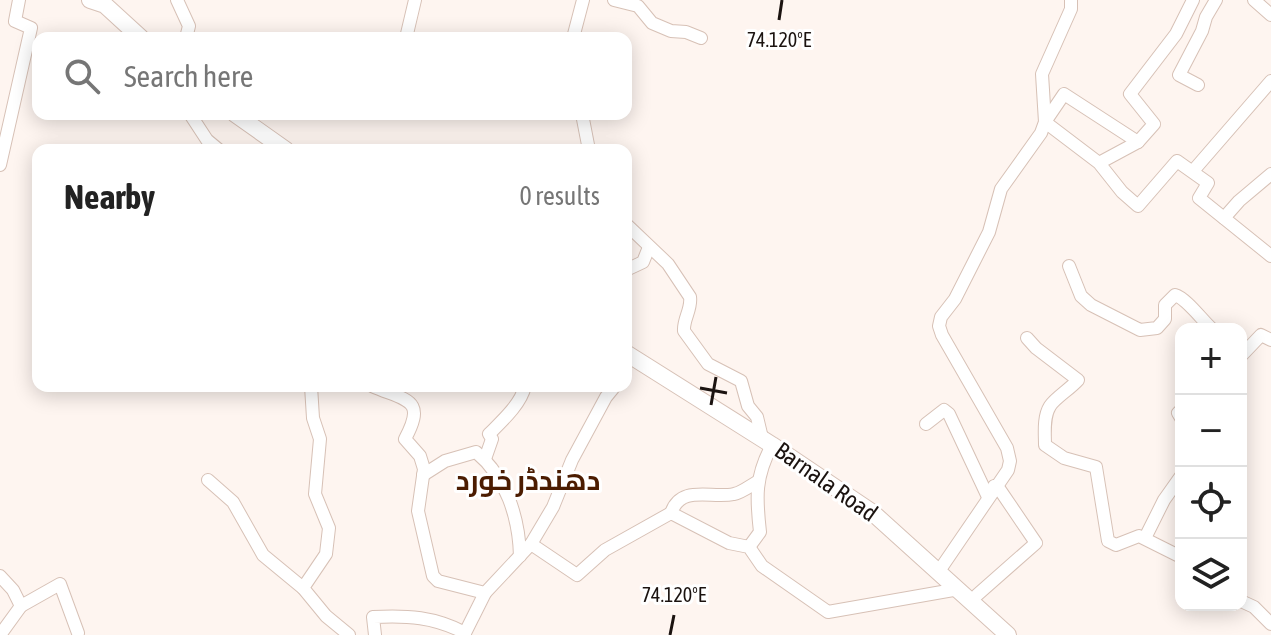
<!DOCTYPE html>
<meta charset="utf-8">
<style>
:root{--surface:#fff;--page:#f6f6f6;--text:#222;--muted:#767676;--line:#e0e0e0}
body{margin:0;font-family:"Asap Condensed",Cairo,sans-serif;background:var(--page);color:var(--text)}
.controls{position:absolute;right:24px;bottom:24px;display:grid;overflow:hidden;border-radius:16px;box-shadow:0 4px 20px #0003}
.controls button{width:72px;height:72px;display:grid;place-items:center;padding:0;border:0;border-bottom:2px solid var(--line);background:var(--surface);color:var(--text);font:40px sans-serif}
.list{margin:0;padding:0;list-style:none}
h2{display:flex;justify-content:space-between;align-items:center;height:104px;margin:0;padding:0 32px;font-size:34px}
h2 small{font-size:26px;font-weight:400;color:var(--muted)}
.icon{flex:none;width:44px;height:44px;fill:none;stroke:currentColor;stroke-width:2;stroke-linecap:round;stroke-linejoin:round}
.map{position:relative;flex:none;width:1271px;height:635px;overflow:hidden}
.search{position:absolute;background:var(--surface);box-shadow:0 4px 20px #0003;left:32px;top:32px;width:600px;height:88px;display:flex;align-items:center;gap:20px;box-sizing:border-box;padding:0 28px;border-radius:16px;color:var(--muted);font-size:30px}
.panel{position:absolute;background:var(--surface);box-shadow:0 4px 20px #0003;left:32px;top:144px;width:600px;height:248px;border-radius:16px}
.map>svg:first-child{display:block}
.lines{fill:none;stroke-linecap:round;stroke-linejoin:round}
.minor-casing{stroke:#d7c1b6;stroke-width:14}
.major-casing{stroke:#d7c1b6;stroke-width:18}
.minor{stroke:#fff;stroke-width:12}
.major{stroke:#fff;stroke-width:16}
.ticks{fill:none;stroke:#1b1310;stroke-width:3}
.labels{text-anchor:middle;stroke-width:6;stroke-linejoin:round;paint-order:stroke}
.street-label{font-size:24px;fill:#1b1310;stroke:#fff}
.quarter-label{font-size:28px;font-weight:bold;fill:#4b1c01;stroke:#fff}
.ticks-label{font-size:20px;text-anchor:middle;fill:#1b1310;stroke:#fff;stroke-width:6;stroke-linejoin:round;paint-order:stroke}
</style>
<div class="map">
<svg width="1271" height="635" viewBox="0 0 1271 635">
<rect width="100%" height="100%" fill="#fef5f0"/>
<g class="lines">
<defs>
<g id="minor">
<path d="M177,0L189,26L186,38"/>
<path d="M614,0L638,6L652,23L671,31L686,32L701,38"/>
<path d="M1254,0L1271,15"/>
<path d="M406,38L415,0"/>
<path d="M573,38L583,0"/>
<path d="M1198,85L1179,75L1202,31L1206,17L1216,0"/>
<path d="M190,114L207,140L219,150"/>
<path d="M582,114L589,150"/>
<path d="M1138,142L1154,124L1130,94L1176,34L1193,0"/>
<path d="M1099,163L1138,142L1064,94L1045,122L1099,163L1122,192L1138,206L1177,161L1208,183L1199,198L1271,256"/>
<path d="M0,165L31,28L15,21L19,0"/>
<path d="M1193,171L1271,81"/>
<path d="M1224,218L1239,201L1271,174"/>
<path d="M626,224L668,264L690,297C692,309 683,319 684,331L708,364L741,381L748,406L757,417L762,438"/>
<path d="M1069,266L1081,296L1091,305L1140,330L1157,328L1165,319V305L1175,295C1186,298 1202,320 1212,329"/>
<path d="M626,270L643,262L649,247"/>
<path d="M1027,338L1036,348L1078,380C1070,389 1055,398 1050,406C1043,417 1045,434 1045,445L1064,458L1096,467L1108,541L1116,545L1139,536L1181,557"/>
<path d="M1241,356L1261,335L1271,340"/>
<path d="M311,386L313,418L320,439L315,494L329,528L326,554L303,588L326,616L349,635"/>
<path d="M372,386C406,401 427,398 405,439L420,456L424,469L418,511L433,576L438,581L485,593L531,544L577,575L605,550L671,513L729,543L749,547L762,566L828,612L959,589"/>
<path d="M1181,410L1178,413L1181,418"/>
<path d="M926,424L944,410L949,414L988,497"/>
<path d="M485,459L492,439L489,434C502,421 521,404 525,386"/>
<path d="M423,475L445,461L476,452C506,477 519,517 520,556"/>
<path d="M208,480L233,502L263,555L303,588"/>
<path d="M671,513C681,484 711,499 734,494C741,493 750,486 757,482"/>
<path d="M1145,538L1164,500L1181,476"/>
<path d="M531,544L553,507L572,460L606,397L615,386"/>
<path d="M749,547L760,532C756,497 755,477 772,445"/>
<path d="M939,571L1008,470L1010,461L1007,448L942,335L939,326L941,317L955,299L989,232L1001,189L1041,133L1045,122L1042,74L1071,9V0"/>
<path d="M0,576L13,590L21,606L0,635"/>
<path d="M977,595L1036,543L1000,490L994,486"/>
<path d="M1241,601L1254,607L1271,624"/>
<path d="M21,606L60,584L78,633"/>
<path d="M375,635L373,617C407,615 435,617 465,633"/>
<path d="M464,635L485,593"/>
</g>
<g id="major">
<path d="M90,0L105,5L141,38"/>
<path d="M235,114L286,150"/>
<path d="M626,353L772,445L873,513L1008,635"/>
</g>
</defs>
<!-- minor casing -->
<use href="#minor" class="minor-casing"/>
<!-- major casing -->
<use href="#major" class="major-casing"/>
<!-- minor -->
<use href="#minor" class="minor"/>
<!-- major -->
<use href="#major" class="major"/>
</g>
<!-- ticks -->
<path class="ticks" d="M779,20L782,0M700,388L727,393M711,405L716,377M670,635L674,615"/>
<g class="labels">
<!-- street labels -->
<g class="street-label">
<text transform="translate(826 482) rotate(35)" y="8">Barnala Road</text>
</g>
<!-- quarter labels -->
<g class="quarter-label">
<text x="528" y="490">دھندڈر خورد</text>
</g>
</g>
<g class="ticks-label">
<text x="779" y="47">74.120°E</text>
<text x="674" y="602">74.120°E</text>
</g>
</svg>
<div class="controls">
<button>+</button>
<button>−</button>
<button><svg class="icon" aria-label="locate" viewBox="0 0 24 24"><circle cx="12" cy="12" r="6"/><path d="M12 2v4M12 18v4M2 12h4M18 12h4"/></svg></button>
<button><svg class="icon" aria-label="layers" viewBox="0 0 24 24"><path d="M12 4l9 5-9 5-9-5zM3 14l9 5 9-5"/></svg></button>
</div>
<div class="search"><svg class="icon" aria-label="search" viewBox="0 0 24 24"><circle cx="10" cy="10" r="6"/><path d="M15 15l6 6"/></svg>Search here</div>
<section class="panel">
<h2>Nearby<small>0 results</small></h2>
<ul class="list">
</ul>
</section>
</div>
